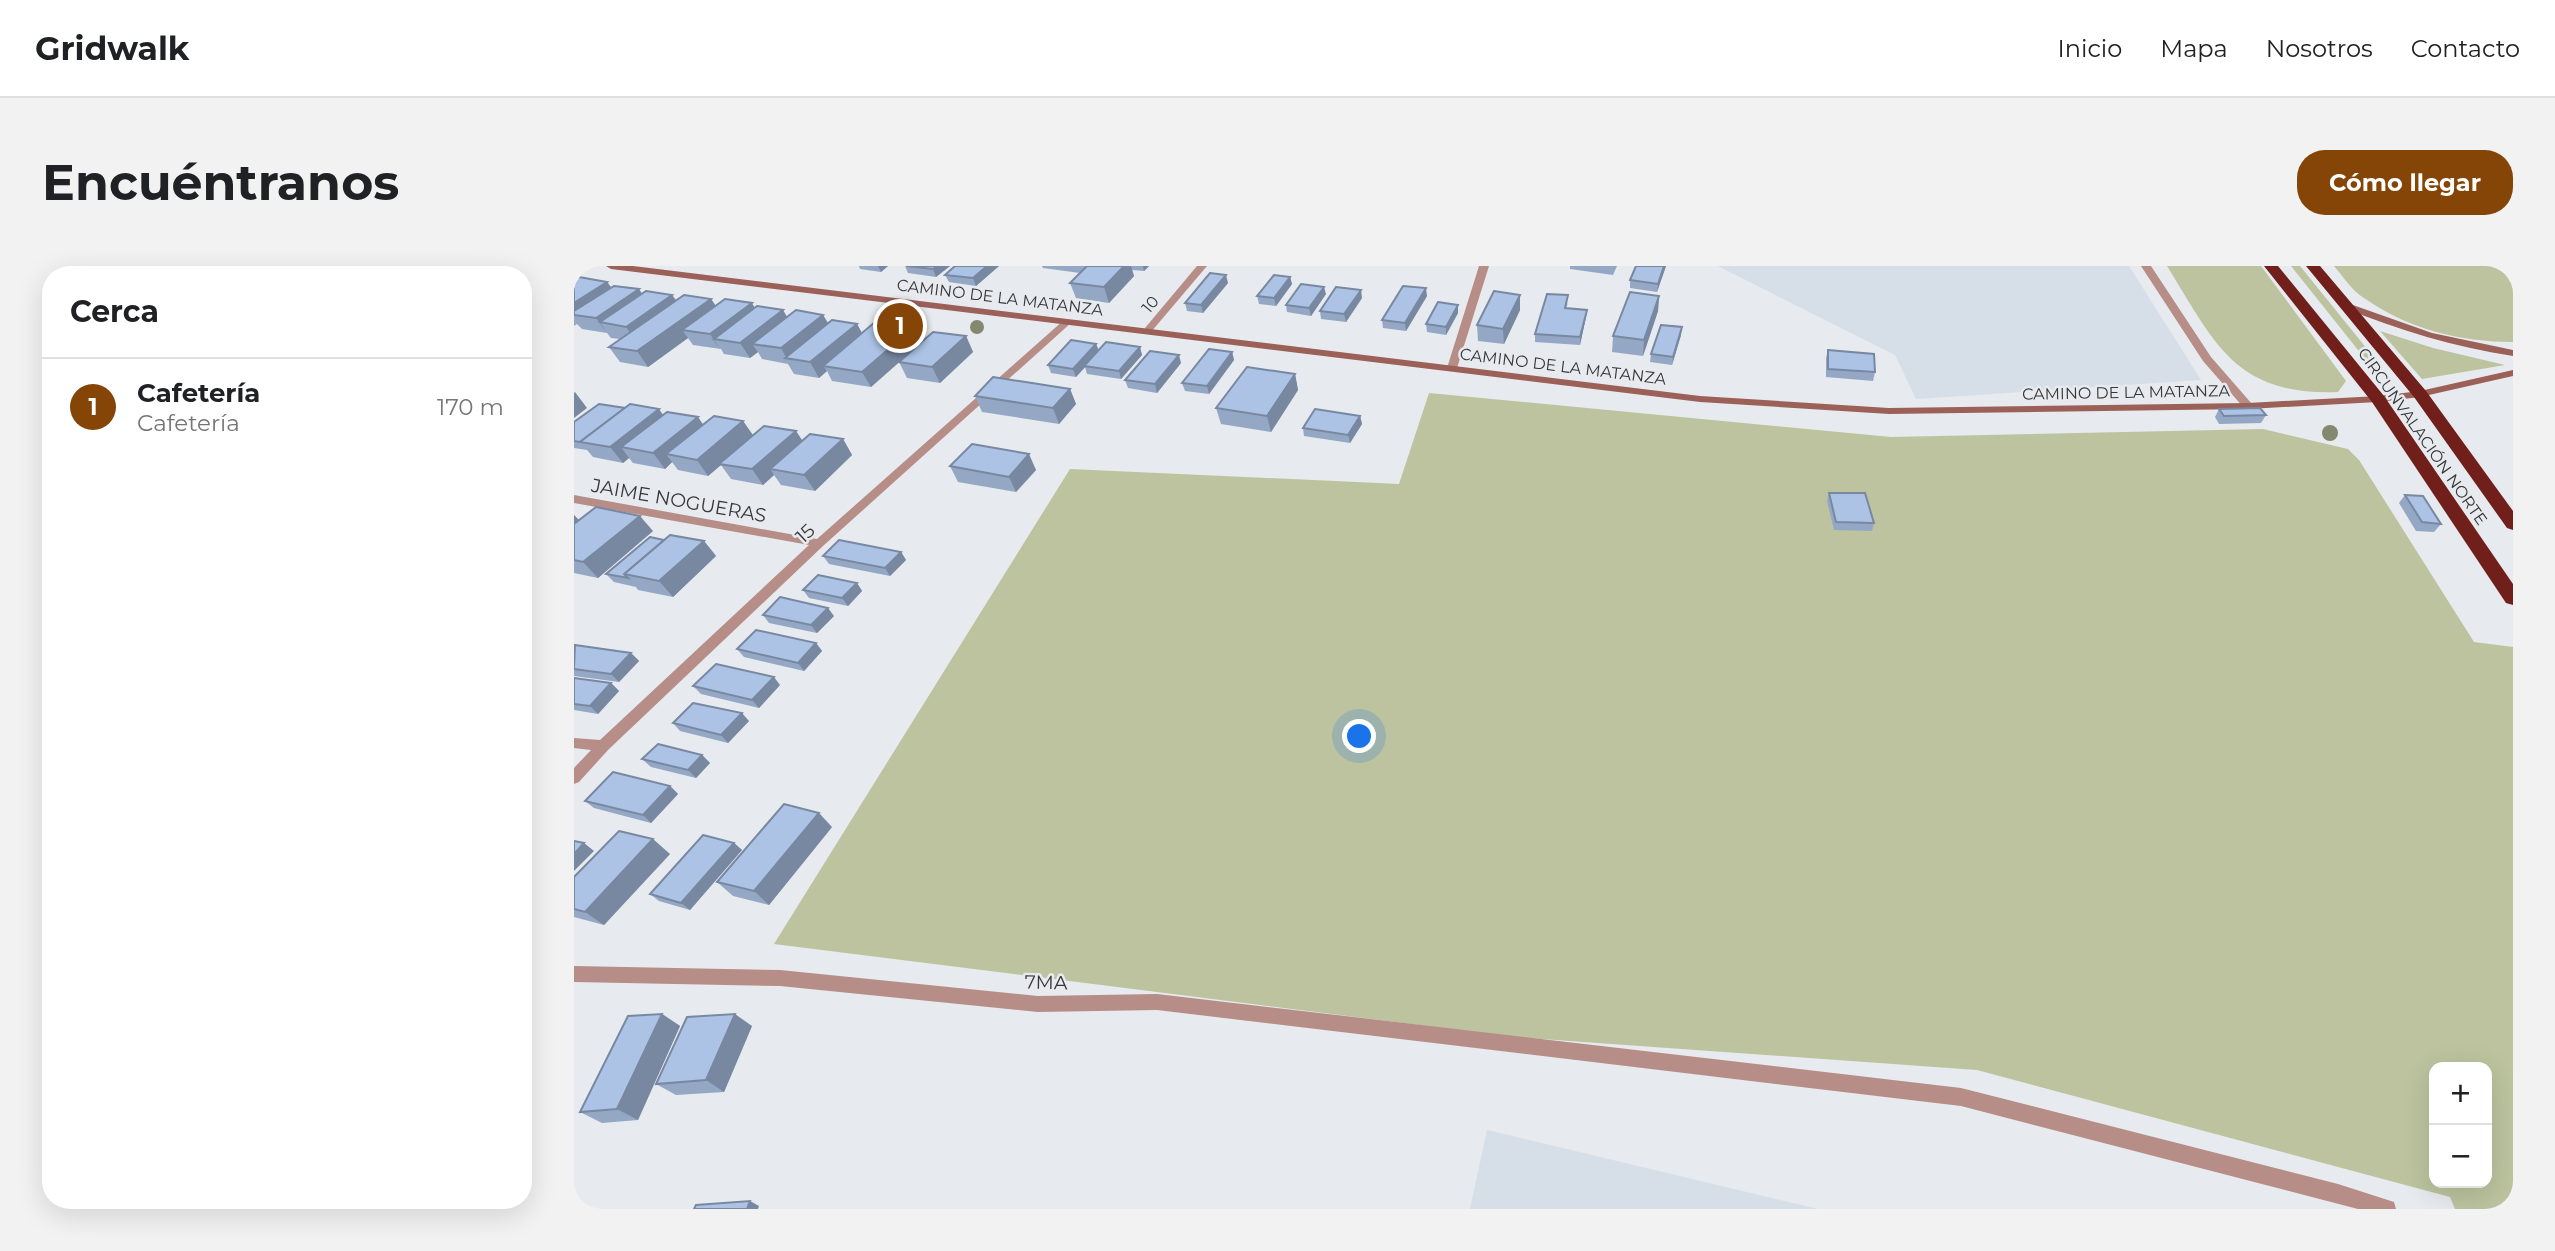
<!DOCTYPE html>
<html lang="es">
<meta charset="utf-8">
<style>
:root{--surface:#fff;--page:#f2f2f2;--text:#202124;--muted:#757577;--line:#e0e0e0;--accent:#844506}
body{margin:0;font-family:Montserrat,sans-serif;background:var(--page);color:var(--text)}
.controls{position:absolute;right:21px;bottom:21px;display:grid;overflow:hidden;border-radius:14px;box-shadow:0 7px 28px #0002}
.controls button{width:63px;height:63px;display:grid;place-items:center;padding:0;border:0;border-bottom:2px solid var(--line);background:var(--surface);color:var(--text);font:35px sans-serif}
.you{position:absolute;left:786px;top:471px;width:24px;height:24px;margin:-18px;border:5px solid #fff;border-radius:50%;background:#1a73e8;box-shadow:0 0 0 10px #1a73e833}
.badge{display:grid;place-items:center;width:46px;height:46px;border-radius:50%;background:var(--accent);color:#fff;font-size:23px;font-weight:700}
.pin{position:absolute;translate:-50% -50%;border:4px solid #fff;box-shadow:0 2px 7px #0006}
.list{margin:0;padding:0;list-style:none}
h2{display:flex;justify-content:space-between;align-items:center;height:91px;margin:0;padding:0 28px;font-size:30px}
h2 small{font-size:23px;font-weight:400;color:var(--muted)}
.list li{display:grid;grid-template-columns:46px 1fr auto;gap:21px;align-items:center;box-sizing:border-box;height:98px;padding:0 28px;border-top:2px solid var(--line)}
.list b{display:block;font-size:26px;white-space:nowrap}
.list p{margin:0;font-size:23px;white-space:nowrap;color:var(--muted)}
.list em{font-size:23px;font-style:normal;color:var(--muted)}
.map{position:relative;flex:none;width:1939px;height:943px;overflow:hidden;border-radius:28px}
header{display:flex;align-items:center;gap:42px;box-sizing:border-box;height:98px;padding:0 35px;background:var(--surface);border-bottom:2px solid var(--line)}
header strong{font-size:33px}
nav{display:flex;gap:38px;margin-inline-start:auto;font-size:24px}
.intro{display:flex;align-items:center;justify-content:space-between;box-sizing:border-box;height:168px;padding:0 42px}
h1{margin:0;font-size:49px}
.button{padding:18px 32px;border-radius:28px;background:var(--accent);color:#fff;font-size:24px;font-weight:700}
main{display:flex;gap:42px;padding:0 42px}
aside{flex:1;background:var(--surface);border-radius:28px;box-shadow:0 7px 28px #0002}
.map>svg:first-child{display:block}
.built{fill:#d6dee7}
.green{fill:#bcc39e;fill-rule:evenodd}
.lines{fill:none;stroke-linecap:round;stroke-linejoin:round}
.lane{fill:#b78d87;fill-rule:evenodd}
.street{fill:#b78d87;fill-rule:evenodd}
.secondary{fill:#9b6058;fill-rule:evenodd}
.highway{fill:#711f1a;fill-rule:evenodd}
.tree{fill:#83886f}
.wall{fill:#94a8c6}
.shaded-wall{fill:#7888a1}
.building{fill:#acc3e6;stroke:#7888a1;stroke-width:2}
.labels{text-anchor:middle;stroke-width:5;stroke-linejoin:round;paint-order:stroke}
.far-street-label{font-size:16px;fill:#363739;stroke:#e7eaee}
.street-label{font-size:19px;fill:#363739;stroke:#e7eaee}
</style>
<header>
<strong>Gridwalk</strong>
<nav><a>Inicio</a><a>Mapa</a><a>Nosotros</a><a>Contacto</a></nav>
</header>
<div class="intro"><h1>Encuéntranos</h1><a class="button">Cómo llegar</a></div>
<main>
<aside>
<h2>Cerca<small></small></h2>
<ul class="list">
<li><span class="badge">1</span><div><b>Cafetería</b><p>Cafetería</p></div><em>170 m</em></li>
</ul>
</aside>
<div class="map">
<svg width="1939" height="943" viewBox="0 0 1939 943">
<rect width="100%" height="100%" fill="#e7eaee"/>
<!-- built -->
<g class="built">
<path d="M1144,0H1555L1627,114L1342,133L1321,89Z"/>
<path d="M913,864L1244,943H896Z"/>
</g>
<!-- green -->
<g class="green">
<path d="M1593,0H1687L1772,115L1764,126C1661,130 1641,77 1593,0Z"/>
<path d="M1717,0H1726L1806,99H1796Z"/>
<path d="M1760,0H1939V76C1886,76 1834,63 1790,32C1778,25 1769,10 1760,0Z"/>
<path d="M1806,65L1859,82L1931,99L1848,113Z"/>
<path d="M855,127L1317,171L1689,163L1774,183L1785,194L1900,376L1939,381V943H1881L1876,931L1403,804L941,771L200,678L496,203L825,218ZM1860,801H1913V917H1860Z"/>
</g>
<g class="lines">
<!-- lane -->
<path class="lane" d="M905,0H915L883,102L874,104L873,102Z"/>
<!-- street -->
<g class="street">
<path d="M623,0H633L577,66H571V62Z"/>
<path d="M1567,0H1577L1637,91L1678,138V142H1670L1629,95Z"/>
<path d="M490,54L498,56L249,280L34,484L5,516L0,518V502L17,484L0,482V472L26,474L235,279L0,237V229L243,273Z"/>
<path d="M0,700L206,704L464,730L583,728L1387,822L1764,918L1820,936L1822,943H1784L1387,840L583,744L464,746L206,720L0,716Z"/>
</g>
<!-- secondary -->
<g class="secondary">
<path d="M32,0H59L1126,130L1315,142L1674,137L1804,130L1846,125L1939,104V110L1846,131L1804,136L1674,143L1315,148L1126,136L37,3Z"/>
<path d="M1770,38H1776L1858,67L1939,84V90C1880,81 1825,64 1770,42Z"/>
</g>
<!-- highway -->
<g class="highway">
<path d="M1690,0H1704L1810,130L1939,318V339L1932,337L1798,136Z"/>
<path d="M1732,0H1746L1852,125L1939,245V264L1933,262L1840,131Z"/>
</g>
</g>
<!-- trees -->
<g class="tree">
<circle cx="403" cy="61" r="7"/>
<circle cx="1756" cy="167" r="8"/>
</g>
<!-- wall -->
<g class="wall">
<path d="M285,0H314L307,6L286,3Z"/>
<path d="M331,0H376L362,11L334,7Z"/>
<path d="M425,0L402,20L375,16L371,9Z"/>
<path d="M468,0H575L570,5L558,4L560,10L535,37L502,32L496,17L506,7L469,2Z"/>
<path d="M996,0H1043L1039,9L996,3Z"/>
<path d="M1062,0H1092L1083,26L1056,22V14Z"/>
<path d="M716,11L718,18L702,40L685,38L683,30Z"/>
<path d="M0,12L1,14L33,16L37,21L65,23L68,28L98,29L102,34L137,33L142,40L181,42L213,51L249,49L254,57L283,58L288,67L339,62L347,77L392,70L399,86L366,117L333,112L325,96L297,121L258,115L253,105L245,112L220,108L214,98L188,93L184,86L176,92L150,88L147,83L119,79L114,72L74,101L46,96L35,81L46,73L37,72L33,67L8,63L3,58L0,60Z"/>
<path d="M654,17L629,47L613,45L611,37Z"/>
<path d="M752,28L737,50L713,46L712,39Z"/>
<path d="M946,29V44L930,78L904,75L903,59Z"/>
<path d="M853,30L832,65L809,62L808,54Z"/>
<path d="M1085,30L1084,45L1069,90L1038,86L1039,70Z"/>
<path d="M788,32L772,56L747,53L746,45Z"/>
<path d="M994,37L992,42L1013,44L1012,51L1006,79L961,76V68Z"/>
<path d="M884,47L872,69L853,66L852,58Z"/>
<path d="M1107,69L1098,99L1076,96L1077,88Z"/>
<path d="M522,78L525,84L566,81L568,89L547,113L513,108L511,101L502,111L477,107L474,99Z"/>
<path d="M1254,84L1301,106L1299,115L1252,111V92Z"/>
<path d="M658,86L660,94L635,128L611,125L608,117Z"/>
<path d="M607,97L583,127L554,122L551,114Z"/>
<path d="M721,108L724,124L697,166L647,158L642,142Z"/>
<path d="M496,123L502,138L485,158L408,146L401,130Z"/>
<path d="M1645,143L1692,149L1687,157L1645,158L1641,151Z"/>
<path d="M89,149L129,159L169,155L179,169L222,165L228,175L269,173L278,189L241,225L207,219L200,209L189,219L157,213L147,199L134,210L104,204L98,196L91,203L59,197L55,192L49,197L19,191L13,184L0,182V156Z"/>
<path d="M786,150L788,158L776,177L730,170L729,162Z"/>
<path d="M376,200L462,204L442,226L384,216Z"/>
<path d="M1255,227L1300,257L1298,265L1260,264L1253,235Z"/>
<path d="M1831,229L1867,258L1860,266L1842,265L1825,237Z"/>
<path d="M0,249L5,254L79,265L24,312L0,307Z"/>
<path d="M90,274L130,275L142,290L99,331L64,324L62,321L40,316L32,308Z"/>
<path d="M327,286L332,294L316,310L255,298L249,290Z"/>
<path d="M283,317L288,325L274,340L235,332L229,324Z"/>
<path d="M189,349L260,350L243,367L195,357Z"/>
<path d="M242,377L248,385L230,405L170,391L163,383Z"/>
<path d="M0,380L57,387L65,395L45,416L0,410Z"/>
<path d="M0,412L37,417L45,425L24,448L0,444Z"/>
<path d="M206,419L185,442L127,428L119,420Z"/>
<path d="M175,455L154,477L106,465L99,457Z"/>
<path d="M128,489L136,497L122,512L77,501L68,493Z"/>
<path d="M96,520L104,528L77,557L20,542L11,535Z"/>
<path d="M258,561L195,639L159,630L143,616Z"/>
<path d="M160,577L168,584L116,644L85,635L76,628Z"/>
<path d="M96,588L30,659L0,651V611Z"/>
<path d="M88,748L106,760L64,854L28,857L6,846Z"/>
<path d="M178,760L150,826L102,829L82,818Z"/>
</g>
<!-- shaded-wall -->
<g class="shaded-wall">
<path d="M304,0H314L307,6Z"/>
<path d="M363,0H376L362,11L359,3Z"/>
<path d="M413,0H425L402,20L399,12Z"/>
<path d="M550,0H557L560,10L535,37L530,21Z"/>
<path d="M569,0H575L570,5Z"/>
<path d="M1090,0H1092L1083,26L1084,18Z"/>
<path d="M652,9L654,17L629,47L627,39Z"/>
<path d="M716,11L718,18L702,40L700,32Z"/>
<path d="M33,16L44,31L0,49V37Z"/>
<path d="M750,21L752,28L737,50L735,42Z"/>
<path d="M852,22L853,30L832,65L831,57Z"/>
<path d="M65,23L75,39L26,56L33,67L22,52Z"/>
<path d="M787,24L788,32L772,56L770,48Z"/>
<path d="M98,29L109,44L63,76L52,61Z"/>
<path d="M946,29V44L930,78L929,63Z"/>
<path d="M1085,30L1084,45L1069,90L1070,74Z"/>
<path d="M137,33L147,48L108,64L114,72L74,101L63,85Z"/>
<path d="M178,37L187,53L140,73L146,84L136,68Z"/>
<path d="M884,39V47L872,69V61Z"/>
<path d="M209,44L218,59L178,78L184,86L176,92L166,77Z"/>
<path d="M1013,44L1012,51L1006,79V71Z"/>
<path d="M249,49L258,64L213,93L207,82Z"/>
<path d="M283,58L291,73L249,100L253,105L245,112L236,96Z"/>
<path d="M1108,61L1107,69L1098,99L1099,91Z"/>
<path d="M339,62L347,77L297,121L288,106Z"/>
<path d="M392,70L399,86L366,117L358,101Z"/>
<path d="M522,78L525,86L502,111L499,103Z"/>
<path d="M566,81L568,89L547,113L545,105Z"/>
<path d="M658,86L660,94L635,128L633,120Z"/>
<path d="M605,89L607,97L583,127L581,118Z"/>
<path d="M721,108L724,124L697,166L693,150Z"/>
<path d="M496,123L502,138L485,158L479,142Z"/>
<path d="M1,126L13,142L0,152V127Z"/>
<path d="M85,143L96,159L47,181L55,192L49,197L36,181Z"/>
<path d="M786,150L788,158L776,177L774,169Z"/>
<path d="M124,151L135,167L92,188L98,196L91,203L79,187Z"/>
<path d="M169,155L180,171L145,198L147,199L134,210L123,194Z"/>
<path d="M222,165L232,180L196,203L200,209L189,219L178,203Z"/>
<path d="M269,173L278,189L241,225L230,209Z"/>
<path d="M455,188L462,204L442,226L435,211Z"/>
<path d="M0,249L10,260L0,269Z"/>
<path d="M66,250L79,265L24,312L9,296Z"/>
<path d="M130,275L142,290L99,331L85,315Z"/>
<path d="M327,286L332,294L316,310L311,302Z"/>
<path d="M283,317L288,325L274,340L268,332Z"/>
<path d="M254,342L260,350L243,367L237,359Z"/>
<path d="M242,377L248,385L230,405L224,397Z"/>
<path d="M57,387L65,395L45,416L37,408Z"/>
<path d="M200,411L206,419L185,442L178,434Z"/>
<path d="M37,417L45,425L24,448L16,440Z"/>
<path d="M168,447L175,455L154,477L147,469Z"/>
<path d="M128,489L136,497L122,512L114,504Z"/>
<path d="M96,520L104,528L77,557L69,549Z"/>
<path d="M245,547L258,561L195,639L180,625Z"/>
<path d="M79,573L96,588L30,659L11,646Z"/>
<path d="M10,577L20,585L0,605V588Z"/>
<path d="M160,577L168,584L116,644L107,637Z"/>
<path d="M88,748L106,760L64,854L43,843Z"/>
<path d="M161,748L178,760L150,826L132,814Z"/>
<path d="M176,935L185,940L184,943H173Z"/>
</g>
<!-- building -->
<g class="building">
<path d="M333,0H363L359,3Z"/>
<path d="M381,0H413L399,12L371,9Z"/>
<path d="M513,0H550L530,21L496,17Z"/>
<path d="M1062,0H1090L1084,18L1056,14Z"/>
<path d="M636,7L652,9L627,39L611,37Z"/>
<path d="M700,9L716,11L700,32L683,30Z"/>
<path d="M5,11L33,16L0,37V14Z"/>
<path d="M727,18L750,21L735,42L712,39Z"/>
<path d="M40,20L65,23L22,52L0,49V45Z"/>
<path d="M829,20L852,22L831,57L808,54Z"/>
<path d="M762,21L787,24L770,48L746,45Z"/>
<path d="M72,25L98,29L52,61L26,56Z"/>
<path d="M920,25L946,29L929,63L903,59Z"/>
<path d="M1056,26L1085,30L1070,74L1039,70Z"/>
<path d="M973,28L994,29L991,42L1013,44L1006,71L961,68Z"/>
<path d="M110,29L137,33L63,85L35,81Z"/>
<path d="M151,33L178,37L136,68L108,64Z"/>
<path d="M864,36L884,39L872,61L852,58Z"/>
<path d="M183,40L209,44L166,77L140,73Z"/>
<path d="M222,44L249,49L207,82L178,78Z"/>
<path d="M258,54L283,58L236,96L211,92Z"/>
<path d="M301,56L339,62L288,106L249,100Z"/>
<path d="M1087,59L1108,61L1099,91L1077,88Z"/>
<path d="M359,66L392,70L358,101L325,96Z"/>
<path d="M497,74L522,78L499,103L474,99Z"/>
<path d="M532,76L566,81L545,105L510,100Z"/>
<path d="M635,83L658,86L633,120L608,117Z"/>
<path d="M1254,84L1300,88L1301,106L1254,103Z"/>
<path d="M576,85L605,89L581,118L551,114Z"/>
<path d="M673,101L721,108L693,150L642,142Z"/>
<path d="M419,111L496,123L479,142L401,130Z"/>
<path d="M25,138L51,142L6,176L0,175V156Z"/>
<path d="M56,138L85,143L36,181L6,176Z"/>
<path d="M1686,142L1692,149L1650,150L1645,143Z"/>
<path d="M741,143L786,150L774,169L729,162Z"/>
<path d="M93,146L124,151L79,187L47,181Z"/>
<path d="M140,150L169,155L123,194L92,188Z"/>
<path d="M190,160L222,165L178,203L145,198Z"/>
<path d="M236,168L269,173L230,209L196,203Z"/>
<path d="M398,178L455,188L435,211L376,200Z"/>
<path d="M1255,227H1291L1300,257L1262,256Z"/>
<path d="M1831,229L1849,230L1867,258L1848,256Z"/>
<path d="M22,241L66,250L9,296L0,294V258Z"/>
<path d="M96,269L130,275L85,315L50,308Z"/>
<path d="M76,271L90,274L50,308L54,312L32,308Z"/>
<path d="M265,274L327,286L311,302L249,290Z"/>
<path d="M244,309L283,317L268,332L229,324Z"/>
<path d="M206,331L254,342L237,359L189,349Z"/>
<path d="M182,364L242,377L224,397L163,383Z"/>
<path d="M1,379L57,387L37,408L0,403Z"/>
<path d="M142,398L200,411L178,434L119,420Z"/>
<path d="M0,412L37,417L16,440L0,438Z"/>
<path d="M119,437L168,447L147,469L99,457Z"/>
<path d="M84,478L128,489L114,504L68,493Z"/>
<path d="M39,506L96,520L69,549L11,535Z"/>
<path d="M210,538L245,547L180,625L143,616Z"/>
<path d="M45,565L79,573L11,646L0,643V611Z"/>
<path d="M129,569L160,577L107,637L76,628Z"/>
<path d="M0,575L10,577L0,588Z"/>
<path d="M88,748L43,843L6,846L54,750Z"/>
<path d="M161,748L132,814L82,818L113,751Z"/>
<path d="M176,935L173,943H120L122,939Z"/>
</g>
<g class="labels">
<!-- far-street labels -->
<g class="far-street-label">
<text transform="translate(426 31) rotate(7)" y="6">CAMINO DE LA MATANZA</text>
<text transform="translate(576 38) rotate(-50)" y="6">10</text>
<text transform="translate(989 100) rotate(7)" y="6">CAMINO DE LA MATANZA</text>
<text transform="translate(1552 126) rotate(-1)" y="6">CAMINO DE LA MATANZA</text>
<text transform="translate(1849 170) rotate(55)" y="6">CIRCUNVALACIÓN NORTE</text>
</g>
<!-- street labels -->
<g class="street-label">
<text transform="translate(105 234) rotate(10)" y="7">JAIME NOGUERAS</text>
<text transform="translate(231 267) rotate(-43)" y="7">15</text>
<text transform="translate(472 716) rotate(1)" y="7">7MA</text>
</g>
</g>
</svg>
<div class="controls">
<button>+</button>
<button>−</button>
</div>
<div class="you"></div>
<div class="pin badge" style="left:326px;top:60px">1</div>
</div>
</main>
